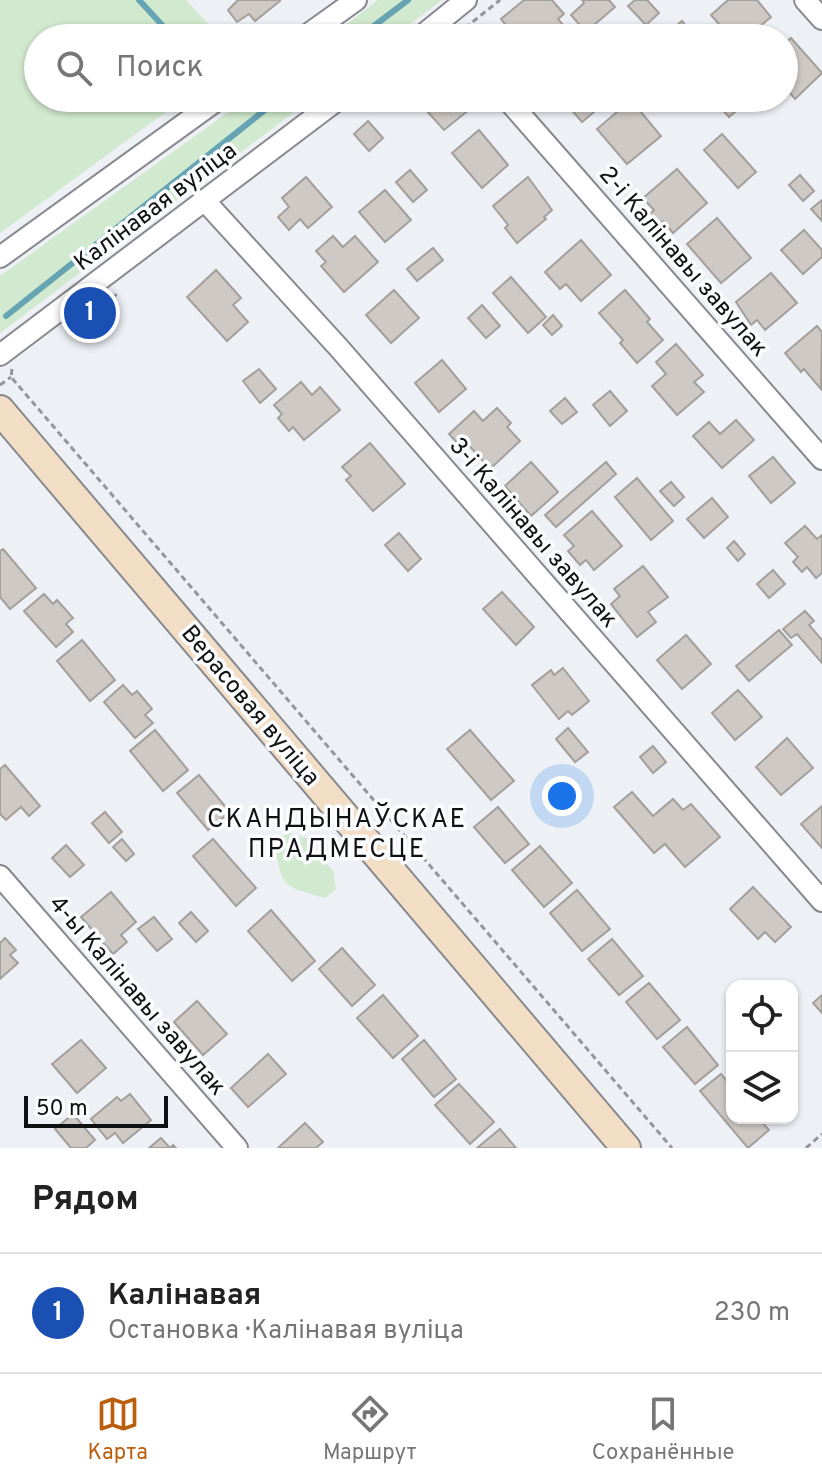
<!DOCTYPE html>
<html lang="ru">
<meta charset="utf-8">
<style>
:root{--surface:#fff;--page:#f6f6f6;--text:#222;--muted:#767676;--line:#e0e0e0;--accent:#bb5e0d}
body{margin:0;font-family:Overpass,sans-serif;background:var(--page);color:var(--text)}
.controls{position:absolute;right:24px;bottom:24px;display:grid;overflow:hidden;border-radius:16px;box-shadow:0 2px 6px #0004}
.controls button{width:72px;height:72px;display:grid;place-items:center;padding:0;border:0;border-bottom:2px solid var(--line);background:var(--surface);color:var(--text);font:40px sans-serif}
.scale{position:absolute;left:24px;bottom:20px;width:144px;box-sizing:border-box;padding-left:8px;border:4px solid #101112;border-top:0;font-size:22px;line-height:28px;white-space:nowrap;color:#101112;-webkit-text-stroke:6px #fcfdff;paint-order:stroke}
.you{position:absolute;left:562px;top:796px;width:28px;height:28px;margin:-20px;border:6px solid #fff;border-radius:50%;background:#1a73e8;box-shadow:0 0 0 12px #1a73e833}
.badge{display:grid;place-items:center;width:52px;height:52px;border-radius:50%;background:var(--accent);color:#fff;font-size:26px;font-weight:700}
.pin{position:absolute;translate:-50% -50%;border:4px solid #fff;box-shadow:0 2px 8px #0006}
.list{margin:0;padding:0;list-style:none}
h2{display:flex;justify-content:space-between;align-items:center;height:104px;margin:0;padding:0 32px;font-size:34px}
h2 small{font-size:26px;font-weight:400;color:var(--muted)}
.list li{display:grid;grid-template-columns:52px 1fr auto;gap:24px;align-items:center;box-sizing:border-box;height:120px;padding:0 32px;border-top:2px solid var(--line)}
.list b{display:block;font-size:30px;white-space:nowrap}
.list p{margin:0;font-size:26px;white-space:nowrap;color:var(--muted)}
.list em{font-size:26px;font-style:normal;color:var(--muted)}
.icon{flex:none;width:44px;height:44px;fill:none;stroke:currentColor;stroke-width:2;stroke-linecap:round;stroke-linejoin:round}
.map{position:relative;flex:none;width:822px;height:1148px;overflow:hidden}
.search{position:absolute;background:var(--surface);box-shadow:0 2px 6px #0004;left:24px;right:24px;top:24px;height:88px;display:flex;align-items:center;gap:20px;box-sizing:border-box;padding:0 28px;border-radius:44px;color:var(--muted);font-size:30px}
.sheet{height:224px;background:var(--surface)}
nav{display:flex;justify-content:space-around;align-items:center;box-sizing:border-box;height:112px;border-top:2px solid var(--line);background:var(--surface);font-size:22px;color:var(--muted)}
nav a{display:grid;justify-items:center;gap:4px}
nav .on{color:var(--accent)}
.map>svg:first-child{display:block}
.green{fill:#d1e9ce}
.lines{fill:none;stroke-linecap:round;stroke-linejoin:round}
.stream{stroke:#66a4b4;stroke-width:6}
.building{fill:#cec9c5;stroke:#a39f9b;stroke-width:2}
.street-casing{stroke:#87898e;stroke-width:24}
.secondary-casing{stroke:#87898e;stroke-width:32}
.path{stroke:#949699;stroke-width:3;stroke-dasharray:6 4;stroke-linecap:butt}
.street{stroke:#fff;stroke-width:20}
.secondary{stroke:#f2ddc5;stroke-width:28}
.labels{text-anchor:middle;stroke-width:7;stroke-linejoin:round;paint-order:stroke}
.street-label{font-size:24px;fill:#101112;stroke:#fcfdff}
.neighbourhood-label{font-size:26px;letter-spacing:2px;fill:#101112;stroke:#fcfdff}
</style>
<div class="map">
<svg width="822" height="1148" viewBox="0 0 822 1148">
<rect width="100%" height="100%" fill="#edf0f5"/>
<!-- green -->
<g class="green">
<path d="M0,0H186L221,38H38V98H185L0,233Z"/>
<path d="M378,0H442L392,38H329Z"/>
<path d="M248,98H313L0,333V276Z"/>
<path d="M287,832L306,838L333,871L336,889L325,898C282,886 281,887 275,842Z"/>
</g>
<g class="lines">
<!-- stream -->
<g class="stream">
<path d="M139,0L174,38"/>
<path d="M358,38L408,0"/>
<path d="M6,316L280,98"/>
</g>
</g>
<!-- building -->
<g class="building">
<path d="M238,0H279L280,1L255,21L249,14L237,22L228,10Z"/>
<path d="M524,0H552L564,14L558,19L573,37L516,38L501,19Z"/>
<path d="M582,0H609L615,7L586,32L571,15L584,3Z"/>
<path d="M635,0H647L659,13L646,25L628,6Z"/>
<path d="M728,0H757L771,17L746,38H731L711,15Z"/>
<path d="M682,21L696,38H662Z"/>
<path d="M791,38L822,73L795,99L784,86V44Z"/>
<path d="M438,98H461L470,109L444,130L425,109Z"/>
<path d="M553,98H604L607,101L582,122L564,101L560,106Z"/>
<path d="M712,98H747L749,100L729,117Z"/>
<path d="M631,100L661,136L627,164L597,129Z"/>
<path d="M368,121L383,138L369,151L354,134Z"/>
<path d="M479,130L508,165L482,188L452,153Z"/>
<path d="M722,134L756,172L738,188L704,150Z"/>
<path d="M677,169L707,203L673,233L663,221L659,224L650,214L654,210L643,198Z"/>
<path d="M410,170L427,190L413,202L396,182Z"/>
<path d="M800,175L814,191L803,201L789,185Z"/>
<path d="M306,177L332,207L308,228L300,219L289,230L278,217L289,207L282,198Z"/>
<path d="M528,177L552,210L544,217L546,219L517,243L505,228L508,225L493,206Z"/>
<path d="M385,190L411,220L385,242L359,212Z"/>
<path d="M822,200V221L811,209Z"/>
<path d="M717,218L751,258L721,283L687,244Z"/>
<path d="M804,230L822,250V257L803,274L781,250Z"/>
<path d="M333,236L343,247L355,236L378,262L344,292L321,266L326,262L316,251Z"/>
<path d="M581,240L611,275L581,301L566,284L560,289L545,272Z"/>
<path d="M433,248L443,260L417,281L407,269Z"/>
<path d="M216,270L241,298L233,305L248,322L227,341L187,297Z"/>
<path d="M771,273L797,303L765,330L757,320L751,325L736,302Z"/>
<path d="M511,277L546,317L528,333L493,293Z"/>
<path d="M394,290L419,318L391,343L366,315Z"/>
<path d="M625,290L650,319L647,322L663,340L637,363L620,343L623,340L599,313Z"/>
<path d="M482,305L500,326L486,338L468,318Z"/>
<path d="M553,315L562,326L552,335L543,325Z"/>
<path d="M817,326L822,332L821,389L804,369L801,372L785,353Z"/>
<path d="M676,344L703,375L694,382L704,392L677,415L652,386L666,374L656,362Z"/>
<path d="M442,360L466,389L439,412L415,383Z"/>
<path d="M259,369L276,389L260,403L243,381Z"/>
<path d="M301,382L312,395L320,387L340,410L304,440L293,427L289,431L278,418L282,414L274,405Z"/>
<path d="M610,391L627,411L610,426L593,405Z"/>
<path d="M565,398L577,412L562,424L550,411Z"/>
<path d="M497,408L511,423L507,427L520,441L490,469L465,441L460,446L449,434L474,411L483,421Z"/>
<path d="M736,420L754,440L722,468L693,436L709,422L720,434Z"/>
<path d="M370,443L405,484L373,511L346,480L351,476L342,467Z"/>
<path d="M773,457L795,483L771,503L749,476Z"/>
<path d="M531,462L558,492L531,516L505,486Z"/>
<path d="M606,462L616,474L556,527L545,515Z"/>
<path d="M637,478L673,521L651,540L615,497Z"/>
<path d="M671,482L684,497L674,506L660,491Z"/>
<path d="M712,498L728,517L704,538L687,519Z"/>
<path d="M592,511L622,546L594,570L586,560L580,565L568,551L574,546L564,535Z"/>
<path d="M805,526L817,539L822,535V573L816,578L807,567L802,572L793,562L798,557L785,543Z"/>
<path d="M399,533L421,559L408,571L385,545Z"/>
<path d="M734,541L745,554L738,561L727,548Z"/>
<path d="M3,549L36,588L10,609L0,597V551Z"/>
<path d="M643,566L668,597L648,612L656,622L637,637L611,604L620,596L614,589Z"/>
<path d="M773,570L785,584L769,598L757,584Z"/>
<path d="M502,592L534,627L516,645L483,609Z"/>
<path d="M44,594L53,604L57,600L73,618L66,624L73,632L56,647L24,611Z"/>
<path d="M805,611L814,621L809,625L822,640V663L797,634L791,638L783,629Z"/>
<path d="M779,630L792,645L749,681L736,666Z"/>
<path d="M686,635L711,664L682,689L657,660Z"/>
<path d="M82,640L115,680L90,701L57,661Z"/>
<path d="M563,668L589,701L572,715L568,711L559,719L532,685L551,670L554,675Z"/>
<path d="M123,685L132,695L137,691L152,709L145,715L153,723L135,738L104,702Z"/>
<path d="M738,690L762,717L735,740L712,713Z"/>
<path d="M568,728L588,752L575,762L556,739Z"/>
<path d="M155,730L188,770L163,791L130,751Z"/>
<path d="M470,730L514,781L491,800L447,749Z"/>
<path d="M787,738L813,768L781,795L756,767Z"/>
<path d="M653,746L666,762L653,773L640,757Z"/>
<path d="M5,765L40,806L29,816L21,807L6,820L0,814V769Z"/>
<path d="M199,775L230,812L208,830L177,793Z"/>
<path d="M632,792L653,816L673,799L683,810L691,804L720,837L685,867L665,844L654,853L614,807Z"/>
<path d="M822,806V848L801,824Z"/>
<path d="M498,807L529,844L505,863L474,827Z"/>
<path d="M105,812L122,832L109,843L92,823Z"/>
<path d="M122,839L134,854L126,861L113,847Z"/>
<path d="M213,839L256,888L236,906L193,856Z"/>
<path d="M66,845L84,865L70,877L52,858Z"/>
<path d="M540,846L572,883L544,907L512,870Z"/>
<path d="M753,887L791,927L775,942L765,932L758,939L730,909Z"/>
<path d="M577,890L610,929L582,951L550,913Z"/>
<path d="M111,892L136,922L121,935L127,942L113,954L81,917Z"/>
<path d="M271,910L315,961L292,981L248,931Z"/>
<path d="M191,912L208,931L196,942L179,923Z"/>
<path d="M154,917L172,939L157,951L138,929Z"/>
<path d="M5,938L16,950L10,955L18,963L0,979V943Z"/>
<path d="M612,939L643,976L619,995L588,959Z"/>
<path d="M342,948L375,985L352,1006L319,969Z"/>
<path d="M649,983L680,1020L657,1039L626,1002Z"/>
<path d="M383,995L418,1036L393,1058L357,1018Z"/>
<path d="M822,995V1013L813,1003Z"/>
<path d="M197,1001L227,1034L203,1055L174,1022Z"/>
<path d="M687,1027L718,1065L695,1084L663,1047Z"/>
<path d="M81,1040L106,1068L77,1093L52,1064Z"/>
<path d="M424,1040L456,1079L434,1097L402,1059Z"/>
<path d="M268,1054L286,1074L248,1107L231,1088Z"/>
<path d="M721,1074L732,1087V1118H758L769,1130L748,1148L700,1091Z"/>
<path d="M459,1084L494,1122L470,1144L435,1105Z"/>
<path d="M130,1094L151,1120L123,1143L115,1133L107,1139L91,1119L117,1097L121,1101Z"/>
<path d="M73,1114L95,1140L86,1148H71L55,1129Z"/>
<path d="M305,1123L323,1142L316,1148H278Z"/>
<path d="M500,1129L516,1148H477Z"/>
<path d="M161,1138L170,1148L173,1145L176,1148H149Z"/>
</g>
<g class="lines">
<defs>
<g id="street">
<path d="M805,0L822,19"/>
<path d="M303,38L356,0"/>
<path d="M419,38L466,0"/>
<path d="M506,98L822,459"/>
<path d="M204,200L339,348L822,901"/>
<path d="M0,257L220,98"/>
<path d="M0,355L340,98"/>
<path d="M0,876L237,1148"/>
</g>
<path id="secondary" d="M0,410L626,1148"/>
</defs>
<!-- street casing -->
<use href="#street" class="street-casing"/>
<!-- secondary casing -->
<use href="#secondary" class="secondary-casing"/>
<!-- path -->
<g class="path">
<path d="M465,28L500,0"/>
<path d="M272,38L285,28"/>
<path d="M357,109L371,98"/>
<path d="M104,304L117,294"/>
<path d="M12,369L11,377L672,1148"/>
<path d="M0,385L11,377"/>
<path d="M806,1148L822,1134"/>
</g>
<!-- street -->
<use href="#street" class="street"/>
<!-- secondary -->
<use href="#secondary" class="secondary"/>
</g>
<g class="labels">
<!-- street labels -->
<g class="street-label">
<text transform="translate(155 206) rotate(-37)" y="8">Калінавая вуліца</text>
<text transform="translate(684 261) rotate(49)" y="8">2-і Калінавы завулак</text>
<text transform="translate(534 532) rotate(49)" y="8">3-і Калінавы завулак</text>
<text transform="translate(251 705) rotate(50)" y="8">Верасовая вуліца</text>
<text transform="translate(138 995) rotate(49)" y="8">4-ы Калінавы завулак</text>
</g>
<!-- neighbourhood labels -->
<g class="neighbourhood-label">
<text x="337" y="827">СКАНДЫНАЎСКАЕ<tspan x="337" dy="30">ПРАДМЕСЦЕ</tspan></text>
</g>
</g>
</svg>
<div class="controls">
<button><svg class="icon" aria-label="locate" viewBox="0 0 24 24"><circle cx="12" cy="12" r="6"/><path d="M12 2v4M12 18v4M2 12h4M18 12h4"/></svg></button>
<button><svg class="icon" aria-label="layers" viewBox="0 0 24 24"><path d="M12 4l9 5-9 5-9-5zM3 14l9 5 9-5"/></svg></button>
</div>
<div class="scale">50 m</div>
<div class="you"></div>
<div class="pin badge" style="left:90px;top:313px;background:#1a4fb4">1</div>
<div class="search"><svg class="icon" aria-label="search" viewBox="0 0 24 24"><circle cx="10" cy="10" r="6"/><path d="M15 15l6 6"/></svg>Поиск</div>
</div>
<section class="sheet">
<h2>Рядом<small></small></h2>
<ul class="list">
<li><span class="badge" style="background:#1a4fb4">1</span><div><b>Калінавая</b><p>Остановка · Калінавая вуліца</p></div><em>230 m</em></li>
</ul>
</section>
<nav>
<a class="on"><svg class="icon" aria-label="map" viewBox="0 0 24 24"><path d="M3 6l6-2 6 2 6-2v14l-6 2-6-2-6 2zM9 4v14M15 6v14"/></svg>Карта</a>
<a><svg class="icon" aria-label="directions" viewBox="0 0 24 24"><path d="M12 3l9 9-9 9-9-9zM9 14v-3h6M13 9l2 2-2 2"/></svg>Маршрут</a>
<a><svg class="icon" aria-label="saved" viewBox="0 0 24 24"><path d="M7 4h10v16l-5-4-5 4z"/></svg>Сохранённые</a>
</nav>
